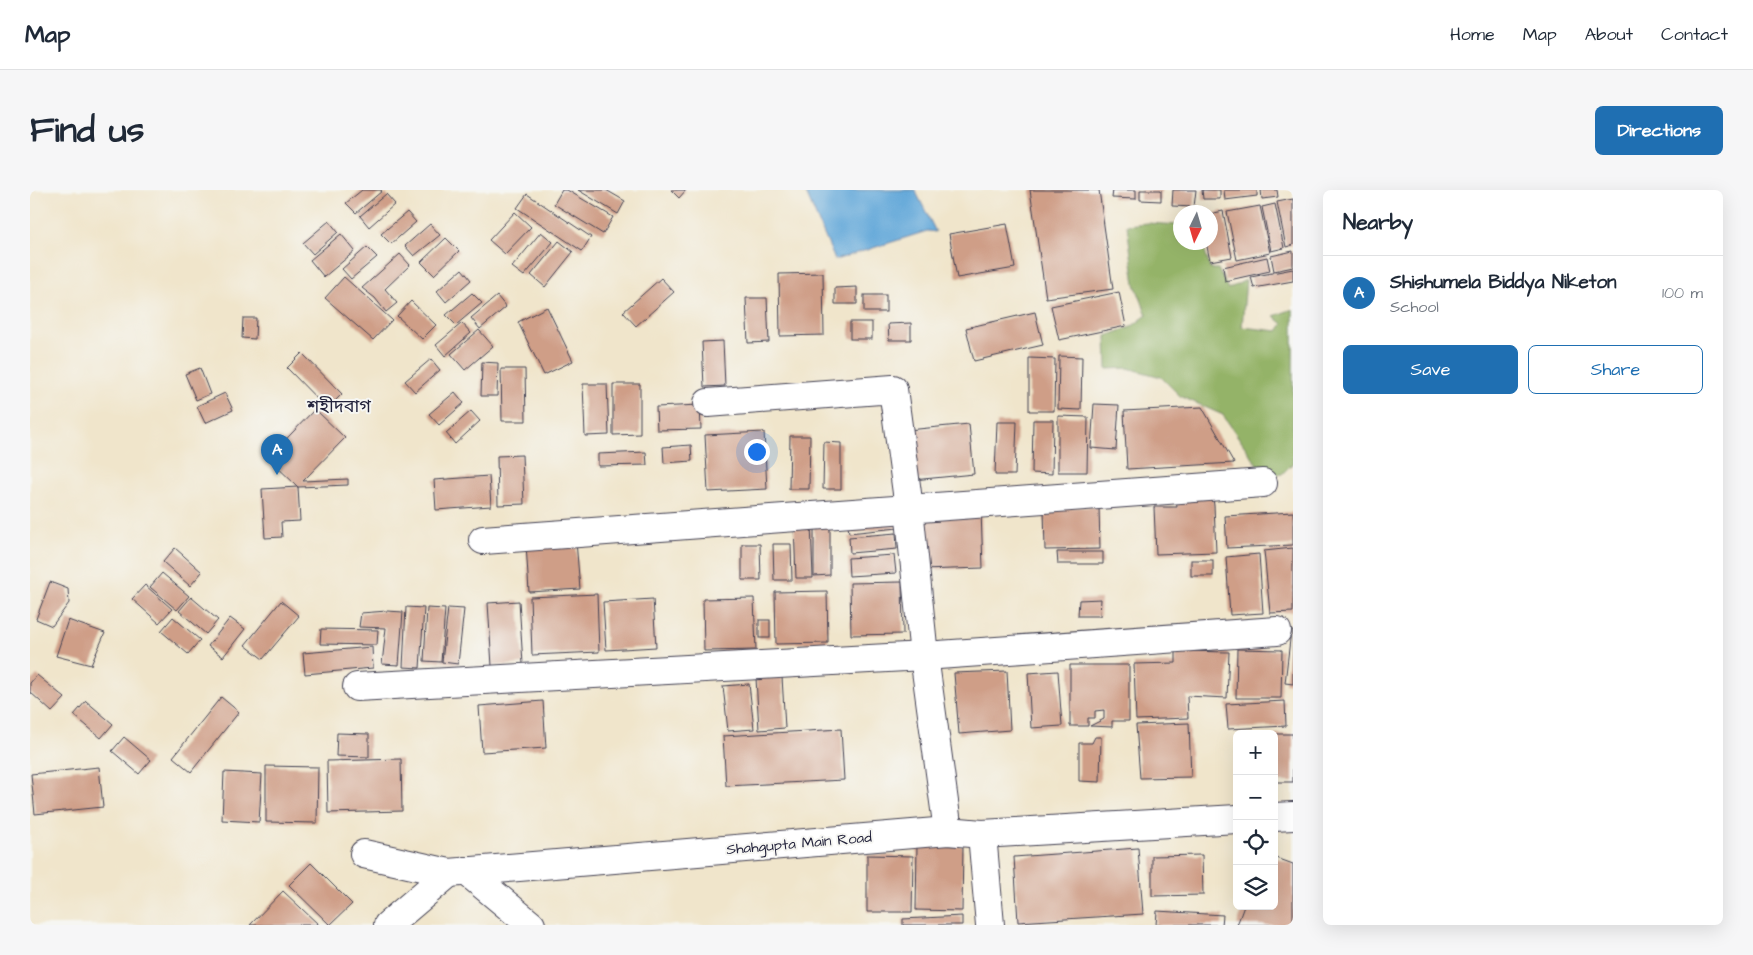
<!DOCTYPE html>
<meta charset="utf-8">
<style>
:root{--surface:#fff;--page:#f6f6f7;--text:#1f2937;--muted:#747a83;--line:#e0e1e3;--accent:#1f6fb2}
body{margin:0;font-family:"Architects Daughter","Noto Sans Bengali",sans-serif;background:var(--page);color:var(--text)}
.controls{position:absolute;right:15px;bottom:15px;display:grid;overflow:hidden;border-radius:8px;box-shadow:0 5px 20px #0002}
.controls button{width:45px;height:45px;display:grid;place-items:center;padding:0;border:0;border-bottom:1px solid var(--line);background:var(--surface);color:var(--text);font:25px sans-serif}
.compass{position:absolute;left:1143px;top:15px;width:45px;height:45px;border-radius:50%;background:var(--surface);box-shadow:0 5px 20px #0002;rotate:185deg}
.you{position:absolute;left:726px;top:261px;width:18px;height:18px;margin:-12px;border:4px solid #fff;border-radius:50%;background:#1a73e8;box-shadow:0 0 0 8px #1a73e833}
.badge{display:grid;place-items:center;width:32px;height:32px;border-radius:50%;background:var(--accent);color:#fff;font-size:16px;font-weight:700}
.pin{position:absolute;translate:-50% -41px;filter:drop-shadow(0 1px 2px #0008)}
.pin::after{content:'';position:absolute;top:26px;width:18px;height:15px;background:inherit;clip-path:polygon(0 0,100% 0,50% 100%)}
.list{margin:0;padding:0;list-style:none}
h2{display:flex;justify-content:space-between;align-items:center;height:65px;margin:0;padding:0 20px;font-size:21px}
h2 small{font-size:16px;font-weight:400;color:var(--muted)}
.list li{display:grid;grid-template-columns:32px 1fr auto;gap:15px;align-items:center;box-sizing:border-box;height:75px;padding:0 20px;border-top:1px solid var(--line)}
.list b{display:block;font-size:19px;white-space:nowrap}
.list p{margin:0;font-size:16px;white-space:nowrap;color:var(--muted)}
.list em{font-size:16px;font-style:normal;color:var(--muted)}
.actions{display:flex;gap:10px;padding:15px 20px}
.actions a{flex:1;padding:11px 0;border:1px solid var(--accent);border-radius:8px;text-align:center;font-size:18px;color:var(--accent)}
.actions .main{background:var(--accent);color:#fff}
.icon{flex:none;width:28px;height:28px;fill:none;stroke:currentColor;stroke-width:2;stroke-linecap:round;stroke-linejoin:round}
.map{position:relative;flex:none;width:1263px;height:735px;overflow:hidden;border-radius:8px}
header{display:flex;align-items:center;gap:30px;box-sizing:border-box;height:70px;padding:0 25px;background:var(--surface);border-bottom:1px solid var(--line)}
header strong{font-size:24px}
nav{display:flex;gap:28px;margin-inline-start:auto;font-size:18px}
.intro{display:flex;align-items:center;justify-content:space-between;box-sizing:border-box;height:120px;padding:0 30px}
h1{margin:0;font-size:35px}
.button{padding:12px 22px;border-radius:8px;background:var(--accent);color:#fff;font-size:18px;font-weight:700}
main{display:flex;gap:30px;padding:0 30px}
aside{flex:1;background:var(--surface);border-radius:8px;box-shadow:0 5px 20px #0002}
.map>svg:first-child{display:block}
.forest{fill:#94b367;stroke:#5b6a51}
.water{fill:#64a8d9;stroke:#43658a}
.building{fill:#cf9e87}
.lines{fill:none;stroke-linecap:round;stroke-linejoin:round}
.minor-casing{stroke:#413f51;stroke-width:30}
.minor{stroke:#fff;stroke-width:28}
.labels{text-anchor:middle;stroke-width:4;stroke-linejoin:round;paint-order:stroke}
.street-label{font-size:15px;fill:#22223b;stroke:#f6f6f2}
.quarter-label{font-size:18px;fill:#22223b;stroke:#f6f6f2}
</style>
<header>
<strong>Map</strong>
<nav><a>Home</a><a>Map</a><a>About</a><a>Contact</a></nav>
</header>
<div class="intro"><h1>Find us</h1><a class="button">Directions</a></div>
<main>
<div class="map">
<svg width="1263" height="735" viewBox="0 0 1263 735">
<rect width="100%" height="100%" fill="#f6f6f2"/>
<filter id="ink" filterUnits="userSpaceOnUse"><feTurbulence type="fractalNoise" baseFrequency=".02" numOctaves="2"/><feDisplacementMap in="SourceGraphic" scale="10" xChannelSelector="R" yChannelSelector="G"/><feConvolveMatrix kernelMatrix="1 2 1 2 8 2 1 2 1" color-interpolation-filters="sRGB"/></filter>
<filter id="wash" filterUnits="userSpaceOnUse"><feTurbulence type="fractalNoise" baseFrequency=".0096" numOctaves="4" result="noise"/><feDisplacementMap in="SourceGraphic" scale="20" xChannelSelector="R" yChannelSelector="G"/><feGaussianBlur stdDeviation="1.12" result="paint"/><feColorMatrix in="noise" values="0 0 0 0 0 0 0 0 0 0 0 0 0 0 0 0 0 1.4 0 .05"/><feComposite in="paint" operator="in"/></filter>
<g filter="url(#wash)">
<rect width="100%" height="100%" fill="#f0e5cb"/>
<!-- forest -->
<path class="forest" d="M1117,33L1150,35V52L1173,53L1180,79H1188L1198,99L1216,90L1212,137L1248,141L1253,134L1244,126L1263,119V273L1252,284L1235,286L1193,225L1150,206L1131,187L1098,178L1077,179L1076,146L1101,137L1117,125L1105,94L1097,35Z"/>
<!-- water -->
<path class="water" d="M778,0H885L906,42L897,41L805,70L776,3Z"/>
<g id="blocks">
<!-- building -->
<g class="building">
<path d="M332,0H351L352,1L326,23L316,13Z"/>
<path d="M532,0H537L583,27L573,44L524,14Z"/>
<path d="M548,0H576L595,11L588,24Z"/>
<path d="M641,0H656L649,8Z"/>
<path d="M1000,0H1069L1083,99L1016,108Z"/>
<path d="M1083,0H1106V9L1082,8Z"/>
<path d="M1110,0H1131V11L1110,10Z"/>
<path d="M1143,0H1166L1164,17L1142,16Z"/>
<path d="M1172,0H1190V9H1173Z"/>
<path d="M1194,0H1227V6L1195,10Z"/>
<path d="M1231,0H1247L1248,7L1232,9Z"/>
<path d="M356,4L365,14L339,37L330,26Z"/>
<path d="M497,4L561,47L552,61L487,18Z"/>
<path d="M1263,9V55L1256,57L1247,12Z"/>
<path d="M1245,14L1254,58L1241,61L1232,17Z"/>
<path d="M1230,16L1240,63L1207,70L1197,22Z"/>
<path d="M1193,21L1202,67L1180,71L1176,52H1180V24Z"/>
<path d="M377,22L386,32L361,54L351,44Z"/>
<path d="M485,22L501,37L475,64L459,50Z"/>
<path d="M299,31L308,42L283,64L273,53Z"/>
<path d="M400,34L410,45L384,66L375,56Z"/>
<path d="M977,34L985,78L927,88L919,44Z"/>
<path d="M511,42L523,52L494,86L482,77Z"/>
<path d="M311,44L325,61L294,87L280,70Z"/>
<path d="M416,48L429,61L404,85L391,72Z"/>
<path d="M529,51L543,62L515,97L501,85Z"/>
<path d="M337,57L347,67L321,89L312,79Z"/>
<path d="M1263,61V77L1244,81L1241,66Z"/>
<path d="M370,64L380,75L355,99L367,113L356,122L345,108L332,98Z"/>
<path d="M1237,67L1240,81L1195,91L1193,77Z"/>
<path d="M432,79L441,90L416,112L407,101Z"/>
<path d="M1263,79V91L1224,98L1221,87Z"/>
<path d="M793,83L794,145L750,146L749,84Z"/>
<path d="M314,87L362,130L343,150L295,108Z"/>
<path d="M631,88L644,102L606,136L593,122Z"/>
<path d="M827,97V114H805V98Z"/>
<path d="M1089,102L1096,136L1029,150L1021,116Z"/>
<path d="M442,103L452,113L426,135L416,125Z"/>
<rect x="834" y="105" width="22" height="17"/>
<path d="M467,106L476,117L450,139L441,128Z"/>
<path d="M716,108H737L739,152L718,153Z"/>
<path d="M381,111L406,135L392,149L367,126Z"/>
<path d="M517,117L543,171L514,185L488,132Z"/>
<path d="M1005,122L1013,155L944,171L936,138Z"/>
<path d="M213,128H226L225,149L212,148Z"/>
<rect x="820" y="132" width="22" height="17"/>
<path d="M432,133L441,143L415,166L406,155Z"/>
<path d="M881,133V150H859L858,134Z"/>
<path d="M449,140L463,156L435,180L421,164Z"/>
<path d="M693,151L695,196L674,197L672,152Z"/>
<path d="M272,163L312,204L297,219L257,178Z"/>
<path d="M1029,166L1052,167L1051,220L1028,219Z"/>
<path d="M999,168L1025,169L1024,221H999Z"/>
<path d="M401,169L410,180L385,202L375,191Z"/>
<path d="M452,172L468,173L467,206H451Z"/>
<path d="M170,178L180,204L166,210L155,184Z"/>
<path d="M471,179H495L496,231H472Z"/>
<path d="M553,194H577L579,245L555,246Z"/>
<path d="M583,194H610V244L583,245Z"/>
<path d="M425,202L434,213L409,235L399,224Z"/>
<path d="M195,203L203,220L175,233L167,216Z"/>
<path d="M1064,214L1089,215L1086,260L1061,258Z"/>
<path d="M670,215L671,239L627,240L626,217Z"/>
<path d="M1172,217L1204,273L1097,279L1094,221Z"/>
<path d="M285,219L315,248L273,291L318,289V295L268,297L238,268Z"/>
<path d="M441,221L450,231L425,254L416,243Z"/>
<path d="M1028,226L1058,227L1057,282H1028Z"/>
<path d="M1003,230H1023L1022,284L1002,283Z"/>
<path d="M967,232H987L985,285H965Z"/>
<path d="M939,234L944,284L883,290L878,240Z"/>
<path d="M734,242L737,299L678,302L675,245Z"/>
<path d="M760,246H780L779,299H759Z"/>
<path d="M794,252L811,253V299H793Z"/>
<path d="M661,255L662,271L634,273L633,257Z"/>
<path d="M616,262L617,275L568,276V264Z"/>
<path d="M492,265L494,314L468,315L467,266Z"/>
<path d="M459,286L461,316L406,320L404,290Z"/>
<path d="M268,297L270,331L251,332L252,347L235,348L232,299Z"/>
<path d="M1182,299L1184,316L1186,362L1126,364L1124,317H1147L1145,303Z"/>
<path d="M1069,317L1070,359L1015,360L1014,318Z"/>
<path d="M951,320L953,378L891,380L889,322Z"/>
<path d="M1263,322V355L1197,358L1195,326Z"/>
<path d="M866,324L868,338L819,343L817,329Z"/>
<path d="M781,333L783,388H766L764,334Z"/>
<path d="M784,333L800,334V385L784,386Z"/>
<path d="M866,343L867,359L820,363L819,347Z"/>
<path d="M546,351L550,399L499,402L496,354Z"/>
<path d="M712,354H730L731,390H712Z"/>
<path d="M743,354H761L762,390H744Z"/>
<path d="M145,358L172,382L160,396L133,372Z"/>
<path d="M1263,358V422L1240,423L1234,361Z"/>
<path d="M1027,362H1073V374H1028Z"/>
<path d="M1229,364L1233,423L1200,425L1196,367Z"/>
<path d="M864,365L866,383L819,386L818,368Z"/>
<rect x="1161" y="370" width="22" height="16"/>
<path d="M132,383L159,406L147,420L120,397Z"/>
<path d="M20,392L38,399L39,413L22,436L6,429Z"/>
<path d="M872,392L873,444L821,445L820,393Z"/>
<path d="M115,395L142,419L129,433L102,409Z"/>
<path d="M797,401L798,453L746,454L745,402Z"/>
<path d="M567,404L569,462L502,465L500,407Z"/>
<path d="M161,407L188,430L176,444L149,421Z"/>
<path d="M724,408L726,460L674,461L673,409Z"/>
<path d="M623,409L626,457L576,460L573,412Z"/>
<path d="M1071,409L1070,426H1048L1049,410Z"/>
<path d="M251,411L269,426L233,469L215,455Z"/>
<path d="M489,411L493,474L462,476L458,413Z"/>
<path d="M376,417L394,418L390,478L373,477Z"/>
<path d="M397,418L415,419L411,472L394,471Z"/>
<path d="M418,418L434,419L428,474L412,472Z"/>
<path d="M357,421L373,422L369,475L352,474L356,438L329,437L331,423Z"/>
<path d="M143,427L170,450L158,464L131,441Z"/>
<path d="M200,428L215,439L193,467L178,456Z"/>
<path d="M38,430L75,443L61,475L26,466Z"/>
<rect x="729" y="430" width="11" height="18"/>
<path d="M291,439L348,440L347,455L290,454Z"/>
<path d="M1261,441H1263V494L1255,493Z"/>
<path d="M342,457L343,478L275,484L273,463Z"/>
<path d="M1207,459L1252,460L1251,508H1206Z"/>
<path d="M1146,461L1199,462L1197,508L1157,506L1158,528L1106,530L1104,474L1146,473Z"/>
<path d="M1040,475H1099V531H1082V537L1060,536L1074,529V520L1065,521V528H1058V536H1040Z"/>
<path d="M977,481L980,540L929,544L924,483Z"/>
<path d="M1028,481L1032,536L1001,538L998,483Z"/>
<path d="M7,485L35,508L22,522L0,502V493Z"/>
<path d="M752,487L755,538L729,540L726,488Z"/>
<path d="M719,494L724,539L698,541L693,496Z"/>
<path d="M191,507L209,522L161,582L143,567Z"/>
<path d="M56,511L83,534L71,548L44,525Z"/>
<path d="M513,511L516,558L452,562L449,516Z"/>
<path d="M1255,511L1256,536L1198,539L1196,514Z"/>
<path d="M1159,533L1161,587L1110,588L1106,535Z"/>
<path d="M811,539L814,590L696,596L693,546Z"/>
<path d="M307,543L339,544V567L306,566Z"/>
<rect x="1244" y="544" width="19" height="48"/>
<path d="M94,547L121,570L109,584L82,561Z"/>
<path d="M1065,547H1071L1070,592L1049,591V553H1062Z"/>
<path d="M371,569L372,621L298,623L297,571Z"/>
<path d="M236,576L288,577L287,633L236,632Z"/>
<path d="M69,577L73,617L5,624L1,584Z"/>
<path d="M194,582L232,584L229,632L192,630Z"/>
<path d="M887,655L933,656L932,721L886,720Z"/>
<path d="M1108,658L1113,724L988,732L984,667Z"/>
<path d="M837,665L883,666L882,722H837Z"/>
<path d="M1172,665L1173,705L1122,706V666Z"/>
<path d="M1244,667L1263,674V735H1207L1214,716H1244Z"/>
<path d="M281,673L322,714L300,735L259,695Z"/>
<path d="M253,701L289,735H220Z"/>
<path d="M1127,721L1193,725L1192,735H1126Z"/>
<path d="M932,726V735H873V729Z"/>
</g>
</g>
</g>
<g filter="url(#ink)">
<use href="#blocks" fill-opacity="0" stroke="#413f51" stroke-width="1"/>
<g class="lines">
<defs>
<g id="minor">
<path d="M678,213L863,199L879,318L894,466L918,641"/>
<path d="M453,350L1233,293"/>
<path d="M327,497L894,466L1247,441"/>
<path d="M1244,627L1263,626"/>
<path d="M952,644L960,735"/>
<path d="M334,664L419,683L918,641L952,644L1207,629"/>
<path d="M436,681L501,735"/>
<path d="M358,735L419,683"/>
</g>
</defs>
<!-- minor casing -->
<use href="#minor" class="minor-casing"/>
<!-- minor -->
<use href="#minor" class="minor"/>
</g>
</g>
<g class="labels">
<!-- street labels -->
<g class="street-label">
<text transform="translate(769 653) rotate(-5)" y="5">Shahgupta Main Road</text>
</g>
<!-- quarter labels -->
<g class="quarter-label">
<text x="309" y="222">শহীদবাগ</text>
</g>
</g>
</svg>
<div class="controls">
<button>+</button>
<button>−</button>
<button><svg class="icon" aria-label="locate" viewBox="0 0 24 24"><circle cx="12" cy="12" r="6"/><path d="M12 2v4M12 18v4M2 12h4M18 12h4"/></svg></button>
<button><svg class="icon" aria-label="layers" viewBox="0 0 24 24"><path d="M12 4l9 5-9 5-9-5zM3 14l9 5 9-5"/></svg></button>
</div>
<svg class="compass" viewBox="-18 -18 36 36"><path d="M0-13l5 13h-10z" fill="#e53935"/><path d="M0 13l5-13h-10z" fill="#747a83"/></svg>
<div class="you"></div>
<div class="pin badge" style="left:247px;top:285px">A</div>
</div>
<aside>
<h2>Nearby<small></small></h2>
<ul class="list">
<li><span class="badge">A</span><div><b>Shishumela Biddya Niketon</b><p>School</p></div><em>100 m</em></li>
</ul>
<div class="actions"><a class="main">Save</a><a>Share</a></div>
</aside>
</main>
